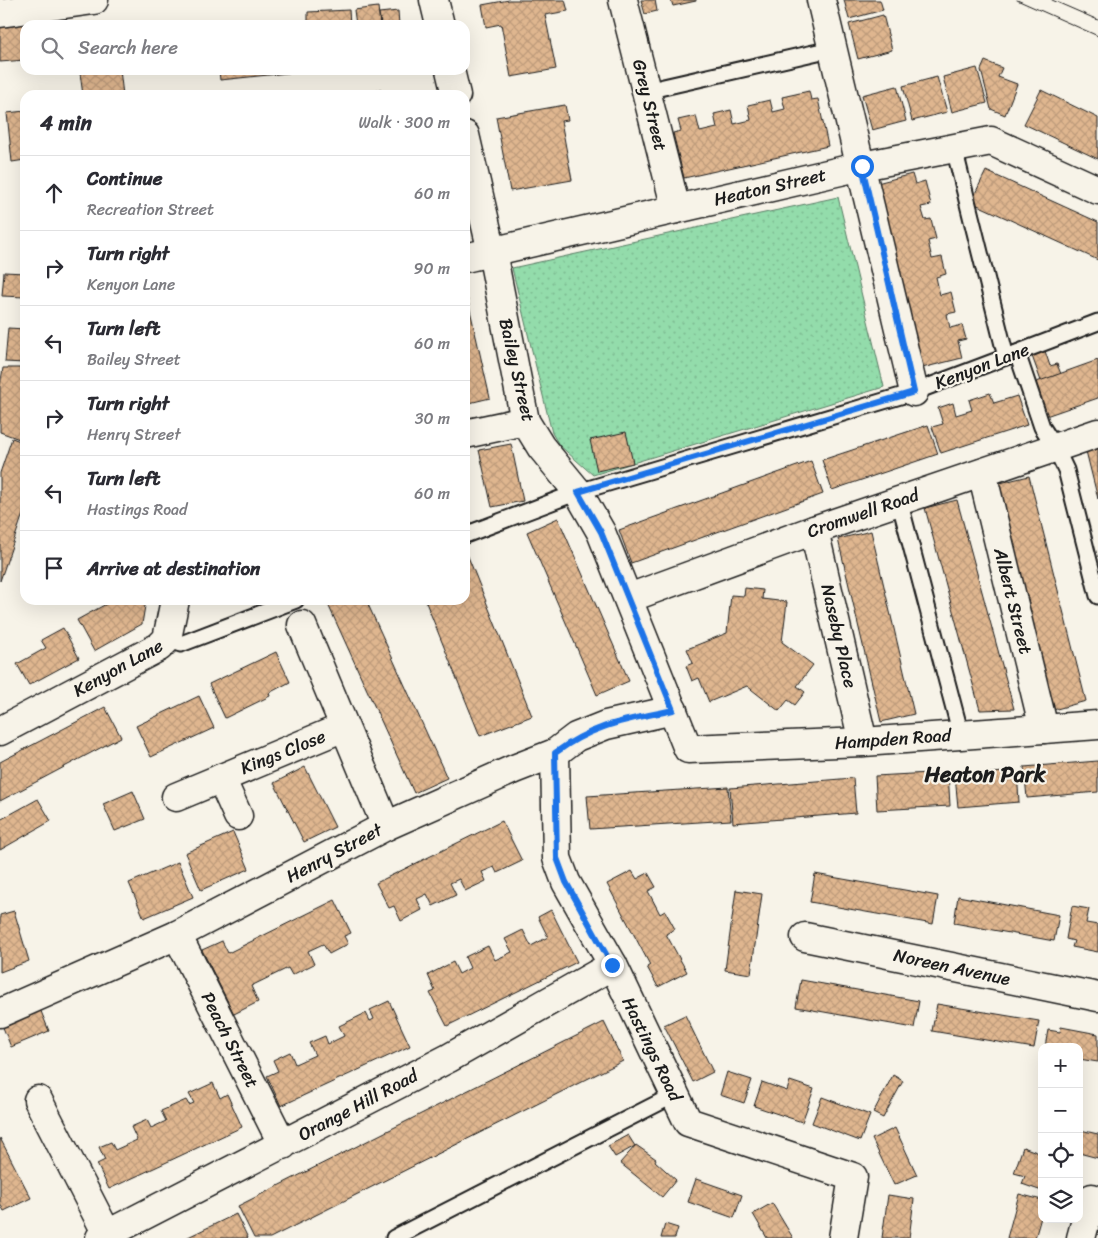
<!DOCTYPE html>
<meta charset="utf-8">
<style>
:root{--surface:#fff;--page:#f2f2f3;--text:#2b2b33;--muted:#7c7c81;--line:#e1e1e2}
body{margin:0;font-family:Sriracha,sans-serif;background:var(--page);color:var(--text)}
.controls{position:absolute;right:15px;bottom:15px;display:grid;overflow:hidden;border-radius:10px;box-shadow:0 5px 20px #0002}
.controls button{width:45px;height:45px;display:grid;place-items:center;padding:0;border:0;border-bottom:1px solid var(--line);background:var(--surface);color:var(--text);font:25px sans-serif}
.stop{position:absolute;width:15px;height:15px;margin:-11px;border:4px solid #1a73e8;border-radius:50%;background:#fff}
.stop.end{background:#1a73e8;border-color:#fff;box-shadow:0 1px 5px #0008}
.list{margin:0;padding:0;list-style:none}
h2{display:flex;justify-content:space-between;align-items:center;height:65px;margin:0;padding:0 20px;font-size:21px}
h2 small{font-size:16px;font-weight:400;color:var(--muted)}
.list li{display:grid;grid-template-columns:32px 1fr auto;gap:15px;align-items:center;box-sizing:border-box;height:75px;padding:0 20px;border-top:1px solid var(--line)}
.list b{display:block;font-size:19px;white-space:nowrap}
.list p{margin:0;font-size:16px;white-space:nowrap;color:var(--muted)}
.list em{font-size:16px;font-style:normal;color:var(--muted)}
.icon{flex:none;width:28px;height:28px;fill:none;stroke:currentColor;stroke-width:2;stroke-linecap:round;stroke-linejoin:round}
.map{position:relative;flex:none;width:1098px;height:1238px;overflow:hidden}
.search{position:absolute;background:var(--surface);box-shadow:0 5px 20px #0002;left:20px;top:20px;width:450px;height:55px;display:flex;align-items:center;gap:12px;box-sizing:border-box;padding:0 18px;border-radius:15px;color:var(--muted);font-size:19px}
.panel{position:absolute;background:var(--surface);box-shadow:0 5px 20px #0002;left:20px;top:90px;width:450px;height:515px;border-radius:15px}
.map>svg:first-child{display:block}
.park{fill:url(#park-dots);stroke:#587c64}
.building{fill:url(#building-cross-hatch);stroke:#1c1c1c}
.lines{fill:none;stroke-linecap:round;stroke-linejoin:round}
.lane-casing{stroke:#1c1c1c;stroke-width:19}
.street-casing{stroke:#1c1c1c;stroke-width:31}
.lane{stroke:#f7f3e8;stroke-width:15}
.street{stroke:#f7f3e8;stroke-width:28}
.tram{stroke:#1c1c1c;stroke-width:1}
.route{stroke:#1a73e8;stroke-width:6}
.labels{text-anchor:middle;stroke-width:4.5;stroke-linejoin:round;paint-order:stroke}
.street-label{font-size:18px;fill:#1c1c1c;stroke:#f7f3e8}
.district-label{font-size:22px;font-weight:bold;fill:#1c1c1c;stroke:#f7f3e8}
</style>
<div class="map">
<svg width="1098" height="1238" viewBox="0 0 1098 1238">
<defs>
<pattern id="park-dots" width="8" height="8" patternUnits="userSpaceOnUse" patternTransform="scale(1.25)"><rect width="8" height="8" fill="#93dcab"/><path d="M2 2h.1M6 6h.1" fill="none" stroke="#7ebc93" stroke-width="1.8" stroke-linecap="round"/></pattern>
<pattern id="building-cross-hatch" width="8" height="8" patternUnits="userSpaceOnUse" patternTransform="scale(1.25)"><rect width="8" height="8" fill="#dfb68f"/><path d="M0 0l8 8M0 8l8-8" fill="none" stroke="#bf9c7b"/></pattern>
</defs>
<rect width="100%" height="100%" fill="#f7f3e8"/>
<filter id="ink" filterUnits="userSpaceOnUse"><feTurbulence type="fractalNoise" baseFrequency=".02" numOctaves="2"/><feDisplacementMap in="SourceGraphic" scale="10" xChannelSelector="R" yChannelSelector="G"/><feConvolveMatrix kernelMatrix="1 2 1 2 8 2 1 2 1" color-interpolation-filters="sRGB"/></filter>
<g filter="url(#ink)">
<!-- park -->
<path class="park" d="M838,197L884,387L593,475L559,445L552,433L512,268Z"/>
<!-- building -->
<g class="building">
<path d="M509,0H565L568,11L545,15L556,69L511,77L501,24L486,27L482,5Z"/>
<path d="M641,0H655L657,11L645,14Z"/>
<path d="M671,0H696V1L673,6Z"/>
<path d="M844,0H880L883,10L849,19Z"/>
<path d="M378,7L380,25H356L354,10Z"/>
<path d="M349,10L350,25H304L303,22H308V12Z"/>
<path d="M398,11L399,25H381L379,13Z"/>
<path d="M883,15L892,50L858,59L849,24Z"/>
<path d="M39,21L40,25H25V60L0,62V24Z"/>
<path d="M985,61L1002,68L998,77L1017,84L1005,115L991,109L981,70Z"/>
<path d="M977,68L987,103L952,112L943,77Z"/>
<path d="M99,70H120L123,95H83L80,73Z"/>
<path d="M219,70H296L297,72L220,80Z"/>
<path d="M937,77L947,112L912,121L903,86Z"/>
<path d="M897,86L906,121L872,130L862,95Z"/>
<path d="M381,90V95H349V93Z"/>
<path d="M1041,90L1098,118V159L1024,124Z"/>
<path d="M809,91L811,100L818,99L828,146L684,178L673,133L681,131L678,120L696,116L700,132L717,128L714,114L731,110L734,124L751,120L748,105L770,100L773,112L785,109L782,97Z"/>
<path d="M565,105L568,120L561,121L572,180L510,191L496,117Z"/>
<path d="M25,111V160L12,162L7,113Z"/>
<path d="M986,171L1098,222V260L971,202Z"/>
<path d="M912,174L915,184L925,181L931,205L921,207L925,220L931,219L936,239L928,241L932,259L942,257L946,274L936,277L940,295L951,292L956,312L947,314L950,328L962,325L966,339L958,341L962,358L922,368L877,183Z"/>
<path d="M4,272L25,273V297L2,296Z"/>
<path d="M465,288L490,398L465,404Z"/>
<path d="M8,328L25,329V363L5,362Z"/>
<path d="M1045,351L1050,366L1057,364L1061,374L1041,381L1032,356Z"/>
<path d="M1098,360V398L1043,417L1031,384Z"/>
<path d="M3,368H25V441L0,432V386Z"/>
<path d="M990,393L994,403L1017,396L1027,425L941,453L932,427L943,424L938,408L953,403L956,415L972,410L969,400Z"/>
<path d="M928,425L938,454L832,490L822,460Z"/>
<path d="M626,432L633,463L597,471L590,440Z"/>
<path d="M12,438L25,443V508L0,581V473Z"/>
<path d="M511,444L523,501L492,507L479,450Z"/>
<path d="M1098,448V499L1086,451Z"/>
<path d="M811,461L823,494L631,563L619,530Z"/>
<path d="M1029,476L1086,701L1053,710L996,484Z"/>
<path d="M957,500L1014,709L980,710L925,508Z"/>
<path d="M558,518L629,681L597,695L527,532Z"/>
<path d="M871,531L914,714L881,722L838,539Z"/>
<path d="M465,549L532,716L480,736L425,600H465Z"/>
<path d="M745,588L763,590L762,599L787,602L782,642L813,665L797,686L805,692L795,705L788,700L779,711L747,686L709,702L699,678L692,681L686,666L693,663L687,649L727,633L731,595L744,596Z"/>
<path d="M109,600H146L142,624L94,651L77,620L108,603Z"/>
<path d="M326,600H366L447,778L414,793Z"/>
<path d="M63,628L79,658L29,685L17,664L46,648L41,640Z"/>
<path d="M276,652L290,682L269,693L270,696L225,718L209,684Z"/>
<path d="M199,696L214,728L151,757L136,726Z"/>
<path d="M105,707L121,737L0,801V762Z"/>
<path d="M1098,761V792L1027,798L1024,767Z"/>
<path d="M305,767L335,827L304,842L274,783Z"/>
<path d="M1017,771L1019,802L958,807L955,776Z"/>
<path d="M948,772L950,806L877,810L875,776Z"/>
<path d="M853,778L856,813L733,823L730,788Z"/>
<path d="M728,787L731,820L590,829L587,796Z"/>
<path d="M133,791L145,819L115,831L103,804Z"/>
<path d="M38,799L51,821L0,850V820Z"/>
<path d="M502,821L522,861L497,873L494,867L482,872L486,881L465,891L459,879L450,883L456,895L433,906L427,894L417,899L422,910L401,921L394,906L389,908L376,883Z"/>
<path d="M233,832L249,869L201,890L185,853Z"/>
<path d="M178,862L193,897L144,918L129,883Z"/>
<path d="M632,871L637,879L648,873L656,887L648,891L660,914L665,911L675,929L666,934L687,972L658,987L647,967L650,965L607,884Z"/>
<path d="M815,874L938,896L933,924L810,902Z"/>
<path d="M736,890L762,894L751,974L725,970Z"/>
<path d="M958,896L1059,915L1054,941L954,923Z"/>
<path d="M335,900L351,933L344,936L348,944L329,954L323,944L308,951L314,964L292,975L288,968L251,986L258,1002L234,1014L202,950L222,941L228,953Z"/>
<path d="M1072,906L1089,909L1086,923L1098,925V952L1072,947L1074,941L1066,939Z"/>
<path d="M551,910L577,962L447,1026L430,993L435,991L428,975L453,962L459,974L470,968L465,957L488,946L495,960L512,952L505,939L523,930L531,946L548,937L538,917Z"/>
<path d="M14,911L29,961L0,972V915Z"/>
<path d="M801,980L919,1001L914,1028L796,1007Z"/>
<path d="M389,1001L410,1046L281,1106L267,1076L278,1071L273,1060L290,1052L295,1064L315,1055L309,1043L325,1036L328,1044L344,1036L339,1026L366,1013L370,1021L374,1019L370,1010Z"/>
<path d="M38,1004L49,1031L11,1047L0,1020Z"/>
<path d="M937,1004L1039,1021L1034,1048L932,1031Z"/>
<path d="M685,1015L713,1072L693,1082L664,1025Z"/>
<path d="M604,1022L623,1061L270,1238H254L238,1206Z"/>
<path d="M1061,1027L1098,1034V1062L1079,1059V1047H1045L1048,1030L1060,1032Z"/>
<path d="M727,1072L752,1080L744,1103L720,1095Z"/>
<path d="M893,1075L903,1081L883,1118L873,1113Z"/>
<path d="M790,1081L814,1089L802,1122L754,1106L762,1082L787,1091Z"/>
<path d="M213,1083L220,1098L227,1094L242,1127L109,1189L97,1164L105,1160L99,1147L111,1142L115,1150L137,1140L131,1127L147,1120L151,1128L166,1121L161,1111L186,1100L189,1105L194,1103L189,1094Z"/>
<path d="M822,1097L870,1115L860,1141L812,1123Z"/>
<path d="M895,1128L917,1175L894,1185L872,1139Z"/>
<path d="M1080,1130L1098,1134V1158L1079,1153Z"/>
<path d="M628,1135L635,1146L615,1157L608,1146Z"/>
<path d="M0,1138L31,1198L4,1211L0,1204Z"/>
<path d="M636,1145L656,1159L655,1161L676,1180L662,1197L620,1163Z"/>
<path d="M1023,1147L1042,1154V1191L1022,1184L1025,1176L1014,1173Z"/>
<path d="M696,1179L742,1195L734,1218L688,1202Z"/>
<path d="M1019,1194L1042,1200V1214L1035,1238H1007Z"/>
<path d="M888,1195L914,1199L909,1238H882Z"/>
<path d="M772,1203L793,1238H767L753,1214Z"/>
<path d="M236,1214L248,1238H186Z"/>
<path d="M665,1224L678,1228L675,1238H661Z"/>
</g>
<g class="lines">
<defs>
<g id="lane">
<path d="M646,91L831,49"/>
<path d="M954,148L1006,357"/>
<path d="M1017,353L1042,427L1055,447L1066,470L1098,596"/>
<path d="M899,500L961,735"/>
<path d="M465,535L578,492L914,392L1098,322"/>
<path d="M167,639L181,644L296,600"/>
<path d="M394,1238L674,1095"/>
</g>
<g id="street">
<path d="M434,0L440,25"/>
<path d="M623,0L676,209"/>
<path d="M821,0L914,392"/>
<path d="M0,13L94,0"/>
<path d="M450,70L456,95"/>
<path d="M465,135L492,252L525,421L541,447L578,492L601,532L688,749L863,742L1098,725"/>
<path d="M465,258L862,166L991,141L1098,190"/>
<path d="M465,434L525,421"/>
<path d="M982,473L1044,729"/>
<path d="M814,530L863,742"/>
<path d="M629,598L814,530L1098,433"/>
<path d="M302,625L386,826"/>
<path d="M0,731L159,647L167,639L175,600"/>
<path d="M555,753L557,858L566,882L613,965L688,1122L853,1177L843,1238"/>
<path d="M221,778L238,816"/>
<path d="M176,797L344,727"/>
<path d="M177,935L283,1145"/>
<path d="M805,937L1098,997"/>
<path d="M0,1013L177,935L386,826L514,769L555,753L576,737L606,725L673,710"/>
<path d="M38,1100L107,1234"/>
<path d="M100,1238L449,1058L613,965"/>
<path d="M1081,1238L1092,1198"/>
</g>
</defs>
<!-- lane casing -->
<use href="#lane" class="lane-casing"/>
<!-- street casing -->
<use href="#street" class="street-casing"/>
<!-- lane -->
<use href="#lane" class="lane"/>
<!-- street -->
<use href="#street" class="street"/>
<!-- tram -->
<g class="tram">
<path d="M1017,0L1098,36"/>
<path d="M1052,0L1098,20"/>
</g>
</g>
</g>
<g class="lines" filter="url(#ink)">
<!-- route -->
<path class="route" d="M612,965L566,882L557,858L555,753C594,724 627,720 673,710L601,532L578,492L914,392L862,166"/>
</g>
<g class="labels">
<!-- street labels -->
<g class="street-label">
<text transform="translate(650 105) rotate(76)" y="6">Grey Street</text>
<text transform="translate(770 187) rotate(-13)" y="6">Heaton Street</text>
<text transform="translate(982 366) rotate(-21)" y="6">Kenyon Lane</text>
<text transform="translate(517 370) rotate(77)" y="6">Bailey Street</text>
<text transform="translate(863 513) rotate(-19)" y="6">Cromwell Road</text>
<text transform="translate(1013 601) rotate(76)" y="6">Albert Street</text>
<text transform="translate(839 636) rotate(77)" y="6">Naseby Place</text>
<text transform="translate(118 668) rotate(-29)" y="6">Kenyon Lane</text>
<text transform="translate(893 739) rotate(-4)" y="6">Hampden Road</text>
<text transform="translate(283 752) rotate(-22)" y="6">Kings Close</text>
<text transform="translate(334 853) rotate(-28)" y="6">Henry Street</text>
<text transform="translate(952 967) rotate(12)" y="6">Noreen Avenue</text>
<text transform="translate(230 1040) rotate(63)" y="6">Peach Street</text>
<text transform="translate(652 1049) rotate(64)" y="6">Hastings Road</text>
<text transform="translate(358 1105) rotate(-28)" y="6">Orange Hill Road</text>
</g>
<!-- district labels -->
<g class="district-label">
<text x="985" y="782">Heaton Park</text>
</g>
</g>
</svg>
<div class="controls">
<button>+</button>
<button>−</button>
<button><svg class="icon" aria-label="locate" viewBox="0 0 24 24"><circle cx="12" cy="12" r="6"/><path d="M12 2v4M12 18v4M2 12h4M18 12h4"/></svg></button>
<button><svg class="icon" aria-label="layers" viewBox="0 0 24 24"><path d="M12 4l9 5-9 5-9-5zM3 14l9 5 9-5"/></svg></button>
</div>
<div class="stop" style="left:862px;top:166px"></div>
<div class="stop end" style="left:612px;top:965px"></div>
<div class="search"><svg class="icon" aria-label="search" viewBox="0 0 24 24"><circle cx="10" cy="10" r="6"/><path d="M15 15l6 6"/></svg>Search here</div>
<section class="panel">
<h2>4 min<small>Walk · 300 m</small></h2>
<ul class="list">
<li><svg class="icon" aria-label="ahead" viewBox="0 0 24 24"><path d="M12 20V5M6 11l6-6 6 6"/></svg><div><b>Continue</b><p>Recreation Street</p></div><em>60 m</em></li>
<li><svg class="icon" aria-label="right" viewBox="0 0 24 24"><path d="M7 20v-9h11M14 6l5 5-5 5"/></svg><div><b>Turn right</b><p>Kenyon Lane</p></div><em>90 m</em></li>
<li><svg class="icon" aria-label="left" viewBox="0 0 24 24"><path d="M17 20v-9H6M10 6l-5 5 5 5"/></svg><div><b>Turn left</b><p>Bailey Street</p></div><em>60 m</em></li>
<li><svg class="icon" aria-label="right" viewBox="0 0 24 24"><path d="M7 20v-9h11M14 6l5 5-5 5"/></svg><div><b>Turn right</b><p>Henry Street</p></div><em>30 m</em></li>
<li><svg class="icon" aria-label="left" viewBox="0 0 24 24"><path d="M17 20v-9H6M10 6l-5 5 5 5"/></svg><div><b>Turn left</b><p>Hastings Road</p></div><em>60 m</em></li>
<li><svg class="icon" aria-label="arrive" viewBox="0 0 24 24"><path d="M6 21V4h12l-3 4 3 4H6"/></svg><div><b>Arrive at destination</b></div></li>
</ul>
</section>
</div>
